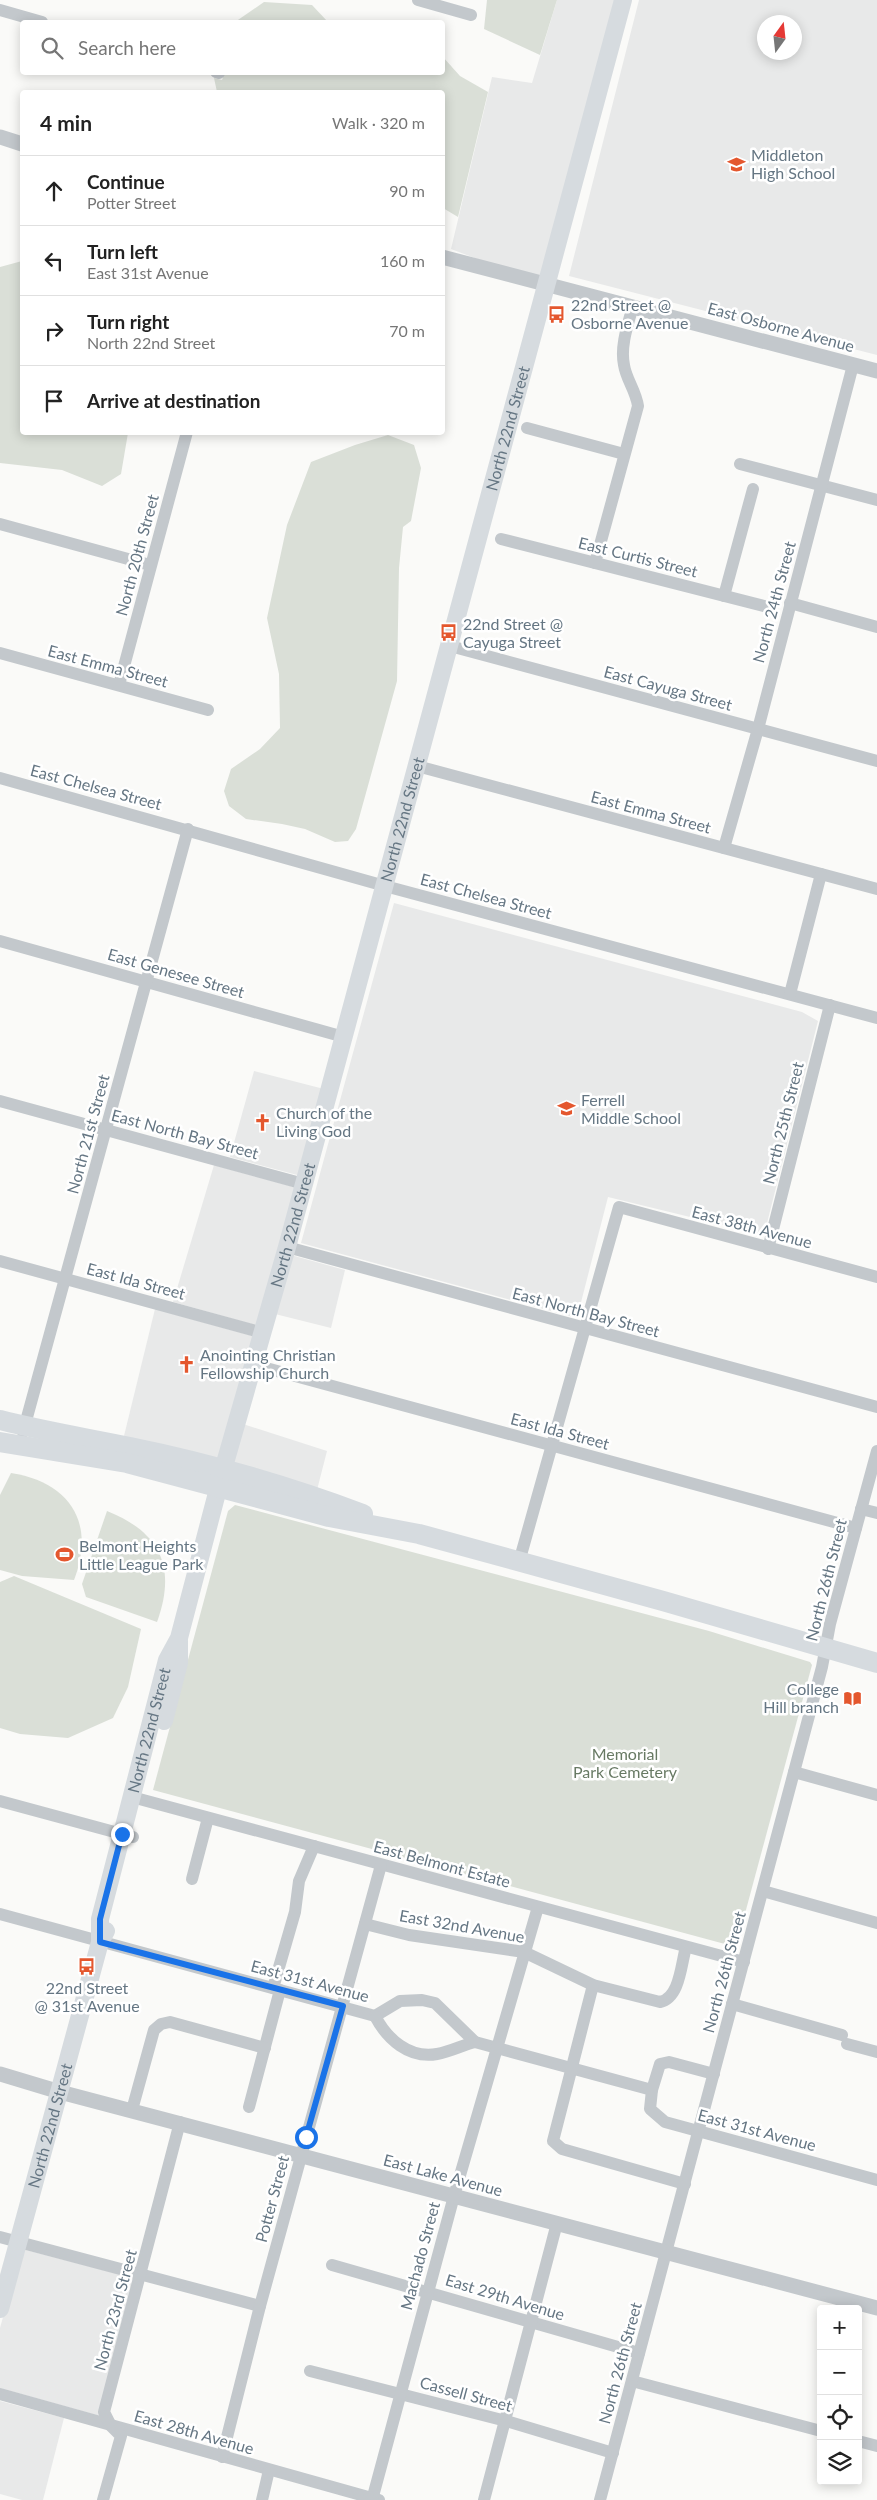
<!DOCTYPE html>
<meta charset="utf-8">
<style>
:root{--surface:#fff;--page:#f2f2f2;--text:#222;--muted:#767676;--line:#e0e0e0}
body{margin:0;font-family:Lato,sans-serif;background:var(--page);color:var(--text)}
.controls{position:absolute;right:15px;bottom:15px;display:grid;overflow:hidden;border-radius:5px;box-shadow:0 2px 12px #0003}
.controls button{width:45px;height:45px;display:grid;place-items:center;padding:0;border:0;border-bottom:1px solid var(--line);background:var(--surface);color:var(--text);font:25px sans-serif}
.compass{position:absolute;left:757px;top:15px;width:45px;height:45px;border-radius:50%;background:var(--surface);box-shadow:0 2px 12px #0003;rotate:15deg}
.stop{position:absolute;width:15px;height:15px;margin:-11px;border:4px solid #1a73e8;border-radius:50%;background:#fff}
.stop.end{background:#1a73e8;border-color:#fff;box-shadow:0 1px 5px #0008}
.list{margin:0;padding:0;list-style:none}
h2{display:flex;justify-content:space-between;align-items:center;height:65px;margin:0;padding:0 20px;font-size:21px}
h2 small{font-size:16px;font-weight:400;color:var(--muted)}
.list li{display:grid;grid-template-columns:32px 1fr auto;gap:15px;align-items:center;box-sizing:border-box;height:70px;padding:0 20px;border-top:1px solid var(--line)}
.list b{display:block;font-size:19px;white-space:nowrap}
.list p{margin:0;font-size:16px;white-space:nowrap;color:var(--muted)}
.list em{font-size:16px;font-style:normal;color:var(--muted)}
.icon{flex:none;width:28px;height:28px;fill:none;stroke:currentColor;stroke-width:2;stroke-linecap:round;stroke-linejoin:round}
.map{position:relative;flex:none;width:877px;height:2500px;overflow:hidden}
.search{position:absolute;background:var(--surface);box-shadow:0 2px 12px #0003;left:20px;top:20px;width:425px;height:55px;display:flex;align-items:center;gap:12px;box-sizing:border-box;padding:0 18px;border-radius:5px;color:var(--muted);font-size:19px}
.panel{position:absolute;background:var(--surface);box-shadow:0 2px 12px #0003;left:20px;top:90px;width:425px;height:345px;border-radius:5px}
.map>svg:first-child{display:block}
.built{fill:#e8e9e9;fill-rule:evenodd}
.green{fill:#dadfd7}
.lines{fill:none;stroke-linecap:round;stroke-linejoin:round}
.minor{stroke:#c3c8cc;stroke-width:12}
.tertiary{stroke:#c3c8cc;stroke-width:15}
.secondary{stroke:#d6dbdf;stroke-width:18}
.primary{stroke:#d6dbdf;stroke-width:20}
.route{stroke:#1a73e8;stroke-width:6}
.labels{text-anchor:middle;stroke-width:5;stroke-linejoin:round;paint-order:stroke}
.poi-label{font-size:16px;fill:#657683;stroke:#fff;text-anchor:start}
.street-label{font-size:16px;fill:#657683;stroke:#fff}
.park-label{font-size:16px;fill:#687a64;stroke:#fff}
</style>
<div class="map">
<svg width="877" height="2500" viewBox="0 0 877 2500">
<rect width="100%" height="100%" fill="#fafaf8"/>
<!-- built -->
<g class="built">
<path d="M557,0H617L543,277L485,262L451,249L492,77L532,83Z"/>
<path d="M639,0H877V355L569,276ZM764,22H794V52H764Z"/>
<path d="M394,903L802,1012L818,1021L764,1235L608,1197L577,1318L301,1243Z"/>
<path d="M254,1071L324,1089L301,1176L230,1157Z"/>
<path d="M214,1165L297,1188L259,1326L173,1302Z"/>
<path d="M291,1255L345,1270L331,1328L275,1314Z"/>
<path d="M155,1309L256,1337L220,1463L123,1440Z"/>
<path d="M243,1424L327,1451L317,1490L230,1466Z"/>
<path d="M22,2249L134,2278L100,2416L0,2388V2328Z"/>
<path d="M0,2401L64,2418L43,2500H22L0,2494Z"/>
</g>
<!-- green -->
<g class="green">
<path d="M487,0H557L540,55L484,29Z"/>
<path d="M264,2L312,5L328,22H235Z"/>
<path d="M443,57L460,76L488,92L458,217L443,208L442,92H217L214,78L222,80L225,72H442Z"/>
<path d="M22,261V432L128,433L121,474L102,486L62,470L0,463V267Z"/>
<path d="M388,435L414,445L421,468L411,521L403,527L399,568L397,681L356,829L348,841L335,842L305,829L282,824L246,819L229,806L224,791L231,769L260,749L280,728L279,674L267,618L287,525L311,462L355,445Z"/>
<path d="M11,1473C70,1482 96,1523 74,1580L22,1576L0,1570V1495Z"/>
<path d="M235,1505L709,1631L810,1662L812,1665L736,1947L153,1790L228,1511Z"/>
<path d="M107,1511C160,1532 177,1567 157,1622L86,1597L82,1584Z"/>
<path d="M14,1576L141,1629L128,1687L113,1718L68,1738L20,1734L0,1728V1582Z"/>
</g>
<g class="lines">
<!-- minor -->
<g class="minor">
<path d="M418,0L471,15"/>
<path d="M0,10L42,22"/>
<path d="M216,72L219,73"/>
<path d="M527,428L624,454"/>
<path d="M740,464L877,500"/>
<path d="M0,524L150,565"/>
<path d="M501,539L768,607"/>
<path d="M595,563L638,406C636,391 626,379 624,365C620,346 628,324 633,306"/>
<path d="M724,596L753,489"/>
<path d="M790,603L877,627"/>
<path d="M450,646L877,761"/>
<path d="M0,653L208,710"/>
<path d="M119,685L187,432"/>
<path d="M417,766L877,889"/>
<path d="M0,778L385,886L877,1018"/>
<path d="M724,848L758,729L853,365"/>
<path d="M0,941L344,1037"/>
<path d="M790,994L821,874"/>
<path d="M0,1101L304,1184"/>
<path d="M287,1247L877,1407"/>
<path d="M768,1249L830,1005"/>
<path d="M0,1261L263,1333"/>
<path d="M255,1365L856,1528"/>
<path d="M23,1432L188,829"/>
<path d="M861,1509L877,1513"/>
<path d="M519,1562L619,1207L877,1277"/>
<path d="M794,1772L877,1795"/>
<path d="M132,1797L744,1962"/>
<path d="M0,1801L133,1837"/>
<path d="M192,1879L208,1818"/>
<path d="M763,1891L877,1923"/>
<path d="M0,1914L375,2016L400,2001L422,2000L435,2003L475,2042L652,2090"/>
<path d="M365,1924L409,1935L524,1952L593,1985L660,2002C680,1998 681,1964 686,1947"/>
<path d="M593,1985L553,2141L562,2149L685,2184"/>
<path d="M273,1988L295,1912L299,1881L314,1846"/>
<path d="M732,2004L842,2035"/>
<path d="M375,2016C387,2039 409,2059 437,2054C450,2052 463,2045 475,2042"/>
<path d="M847,2044L877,2052"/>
<path d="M714,2074L669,2062L660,2064L652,2090L650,2109L665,2122L877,2180"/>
<path d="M249,2107L280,1990"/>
<path d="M132,2110L154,2030L161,2024L170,2022L265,2048"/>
<path d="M0,2237L260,2306"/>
<path d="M332,2265L639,2353"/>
<path d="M310,2371L506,2421L613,2453"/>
<path d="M632,2381L821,2431"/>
<path d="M0,2394L379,2500"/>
<path d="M858,2441L877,2446"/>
<path d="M222,2457L260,2306L381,1865"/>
<path d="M103,2500L121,2436L111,2426L104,2412L180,2122"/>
<path d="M262,2500L269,2470"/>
<path d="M372,2500L454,2196L538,1907"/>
<path d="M484,2500L557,2223"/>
<path d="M600,2500L822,1667L830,1624L877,1451"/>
</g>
<!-- tertiary -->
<g class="tertiary">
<path d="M0,137L22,144"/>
<path d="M442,257L877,371"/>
<path d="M0,2074L60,2092L877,2308"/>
</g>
<!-- secondary -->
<g class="secondary">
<path d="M164,1721L179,1663V1641"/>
<path id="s1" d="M100,1942V1919L167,1660L179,1638L223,1470L287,1247L623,0"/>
<path id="s2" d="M0,2309L100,1942L106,1931"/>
</g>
<!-- primary -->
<g class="primary">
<path d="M0,1420C43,1431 86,1438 130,1447C209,1463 288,1486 363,1514"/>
<path d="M0,1442L127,1463L329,1517L419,1534L663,1601L877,1663"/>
</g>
</g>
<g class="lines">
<!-- route -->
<path class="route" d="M122,1834L100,1919V1942L343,2006L306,2137"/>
</g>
<!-- icons -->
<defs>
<symbol id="school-bare" viewBox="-9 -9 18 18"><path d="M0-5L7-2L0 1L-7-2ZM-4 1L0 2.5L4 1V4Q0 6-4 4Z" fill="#e4572e" stroke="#fff" stroke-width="2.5" paint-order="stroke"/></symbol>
<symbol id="bus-bare" viewBox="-9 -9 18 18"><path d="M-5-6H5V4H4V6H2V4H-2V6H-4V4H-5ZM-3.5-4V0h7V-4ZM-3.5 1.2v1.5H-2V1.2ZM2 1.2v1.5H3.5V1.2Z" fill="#e4572e" stroke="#fff" stroke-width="2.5" paint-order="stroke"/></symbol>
<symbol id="church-bare" viewBox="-9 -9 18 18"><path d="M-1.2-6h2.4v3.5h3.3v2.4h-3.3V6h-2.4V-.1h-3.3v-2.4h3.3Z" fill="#e4572e" stroke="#fff" stroke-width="2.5" paint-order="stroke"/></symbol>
<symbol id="stadium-bare" viewBox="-9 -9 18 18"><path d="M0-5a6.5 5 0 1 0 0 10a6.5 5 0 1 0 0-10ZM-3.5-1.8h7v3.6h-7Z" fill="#e4572e" stroke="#fff" stroke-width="2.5" paint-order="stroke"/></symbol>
<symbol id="library-bare" viewBox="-9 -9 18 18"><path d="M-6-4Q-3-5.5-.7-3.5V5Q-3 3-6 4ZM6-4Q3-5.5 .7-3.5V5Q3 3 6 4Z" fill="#e4572e" stroke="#fff" stroke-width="2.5" paint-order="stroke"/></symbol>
</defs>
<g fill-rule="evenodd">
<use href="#school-bare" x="724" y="152" width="25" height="25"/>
<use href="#bus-bare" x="544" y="302" width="25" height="25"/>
<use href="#bus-bare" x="436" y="620" width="25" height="25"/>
<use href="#school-bare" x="554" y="1096" width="25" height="25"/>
<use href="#church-bare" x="250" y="1110" width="25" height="25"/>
<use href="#church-bare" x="174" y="1352" width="25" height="25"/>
<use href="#stadium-bare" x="52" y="1542" width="25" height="25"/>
<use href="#library-bare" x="840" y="1686" width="25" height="25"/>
<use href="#bus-bare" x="74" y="1954" width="25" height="25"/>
</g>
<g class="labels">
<!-- poi labels -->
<g class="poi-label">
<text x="751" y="161">Middleton<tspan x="751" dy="18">High School</tspan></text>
<text x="571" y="311">22nd Street @<tspan x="571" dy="18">Osborne Avenue</tspan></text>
<text x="463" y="630">22nd Street @<tspan x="463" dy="18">Cayuga Street</tspan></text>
<text x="581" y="1106">Ferrell<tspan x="581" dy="18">Middle School</tspan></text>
<text x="276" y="1119">Church of the<tspan x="276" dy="18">Living God</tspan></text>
<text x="200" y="1361">Anointing Christian<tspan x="200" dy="18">Fellowship Church</tspan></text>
<text x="79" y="1552">Belmont Heights<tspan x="79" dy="18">Little League Park</tspan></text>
<text x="839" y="1695" text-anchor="end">College<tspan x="839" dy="18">Hill branch</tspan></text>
<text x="87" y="1994" text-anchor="middle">22nd Street<tspan x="87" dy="18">@ 31st Avenue</tspan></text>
</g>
<!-- street labels -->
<g class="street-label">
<text transform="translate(781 327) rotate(15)" y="6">East Osborne Avenue</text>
<text dy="6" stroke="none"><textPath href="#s1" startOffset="1569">North 22nd Street</textPath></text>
<text transform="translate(137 555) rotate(-75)" y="6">North 20th Street</text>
<text transform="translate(638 557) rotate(14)" y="6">East Curtis Street</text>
<text transform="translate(774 602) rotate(-75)" y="6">North 24th Street</text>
<text transform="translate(108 666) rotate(15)" y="6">East Emma Street</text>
<text transform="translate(668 688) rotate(15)" y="6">East Cayuga Street</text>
<text transform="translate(96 787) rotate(15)" y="6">East Chelsea Street</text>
<text transform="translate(651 812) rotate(15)" y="6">East Emma Street</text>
<text dy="6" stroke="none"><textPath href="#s1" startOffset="1164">North 22nd Street</textPath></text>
<text transform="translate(486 896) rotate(15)" y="6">East Chelsea Street</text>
<text transform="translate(176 973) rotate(16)" y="6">East Genesee Street</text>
<text transform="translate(783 1123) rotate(-76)" y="6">North 25th Street</text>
<text transform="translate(88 1134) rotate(-75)" y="6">North 21st Street</text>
<text transform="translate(185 1134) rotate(15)" y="6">East North Bay Street</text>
<text dy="6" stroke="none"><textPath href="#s1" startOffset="744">North 22nd Street</textPath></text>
<text transform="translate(752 1227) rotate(15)" y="6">East 38th Avenue</text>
<text transform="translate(136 1281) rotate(15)" y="6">East Ida Street</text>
<text transform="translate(586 1312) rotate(15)" y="6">East North Bay Street</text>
<text transform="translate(560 1431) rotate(15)" y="6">East Ida Street</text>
<text transform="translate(826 1580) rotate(-76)" y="6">North 26th Street</text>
<text dy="6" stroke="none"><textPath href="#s1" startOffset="218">North 22nd Street</textPath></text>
<text transform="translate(442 1864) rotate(15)" y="6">East Belmont Estate</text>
<text transform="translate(462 1926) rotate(10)" y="6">East 32nd Avenue</text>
<text transform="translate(724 1972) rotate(-75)" y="6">North 26th Street</text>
<text transform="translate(310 1981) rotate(15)" y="6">East 31st Avenue</text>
<text dy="6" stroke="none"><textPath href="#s2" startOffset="190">North 22nd Street</textPath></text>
<text transform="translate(757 2130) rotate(15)" y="6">East 31st Avenue</text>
<text transform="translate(443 2175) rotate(15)" y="6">East Lake Avenue</text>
<text transform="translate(272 2199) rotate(-75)" y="6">Potter Street</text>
<text transform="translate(420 2256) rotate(-75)" y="6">Machado Street</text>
<text transform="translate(505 2297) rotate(17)" y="6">East 29th Avenue</text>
<text transform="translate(115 2310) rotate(-75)" y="6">North 23rd Street</text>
<text transform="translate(620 2363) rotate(-75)" y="6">North 26th Street</text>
<text transform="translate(466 2394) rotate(15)" y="6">Cassell Street</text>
<text transform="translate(194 2432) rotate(16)" y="6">East 28th Avenue</text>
</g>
<!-- park labels -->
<g class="park-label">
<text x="625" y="1760">Memorial<tspan x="625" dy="18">Park Cemetery</tspan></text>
</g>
</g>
</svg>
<div class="controls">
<button>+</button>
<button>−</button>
<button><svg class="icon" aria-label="locate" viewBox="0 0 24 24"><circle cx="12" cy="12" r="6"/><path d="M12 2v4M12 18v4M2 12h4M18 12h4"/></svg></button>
<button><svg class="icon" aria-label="layers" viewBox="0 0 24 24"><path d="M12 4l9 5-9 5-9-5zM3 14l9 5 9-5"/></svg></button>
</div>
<svg class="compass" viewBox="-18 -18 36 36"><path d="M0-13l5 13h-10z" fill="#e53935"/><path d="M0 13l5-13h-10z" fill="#767676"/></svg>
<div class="stop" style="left:306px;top:2137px"></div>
<div class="stop end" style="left:122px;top:1834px"></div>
<div class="search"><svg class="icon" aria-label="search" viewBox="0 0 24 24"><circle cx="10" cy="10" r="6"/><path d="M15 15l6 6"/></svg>Search here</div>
<section class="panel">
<h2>4 min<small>Walk · 320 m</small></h2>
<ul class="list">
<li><svg class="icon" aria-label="ahead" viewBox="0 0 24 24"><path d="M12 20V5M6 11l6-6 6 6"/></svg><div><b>Continue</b><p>Potter Street</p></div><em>90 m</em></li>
<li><svg class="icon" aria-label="left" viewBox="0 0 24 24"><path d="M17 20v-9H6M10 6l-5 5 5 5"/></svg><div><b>Turn left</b><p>East 31st Avenue</p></div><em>160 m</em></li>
<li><svg class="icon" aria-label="right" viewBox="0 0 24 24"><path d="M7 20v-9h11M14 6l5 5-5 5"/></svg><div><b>Turn right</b><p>North 22nd Street</p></div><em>70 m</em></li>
<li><svg class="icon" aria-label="arrive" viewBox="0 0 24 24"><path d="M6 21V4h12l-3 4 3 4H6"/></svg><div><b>Arrive at destination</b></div></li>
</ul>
</section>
</div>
